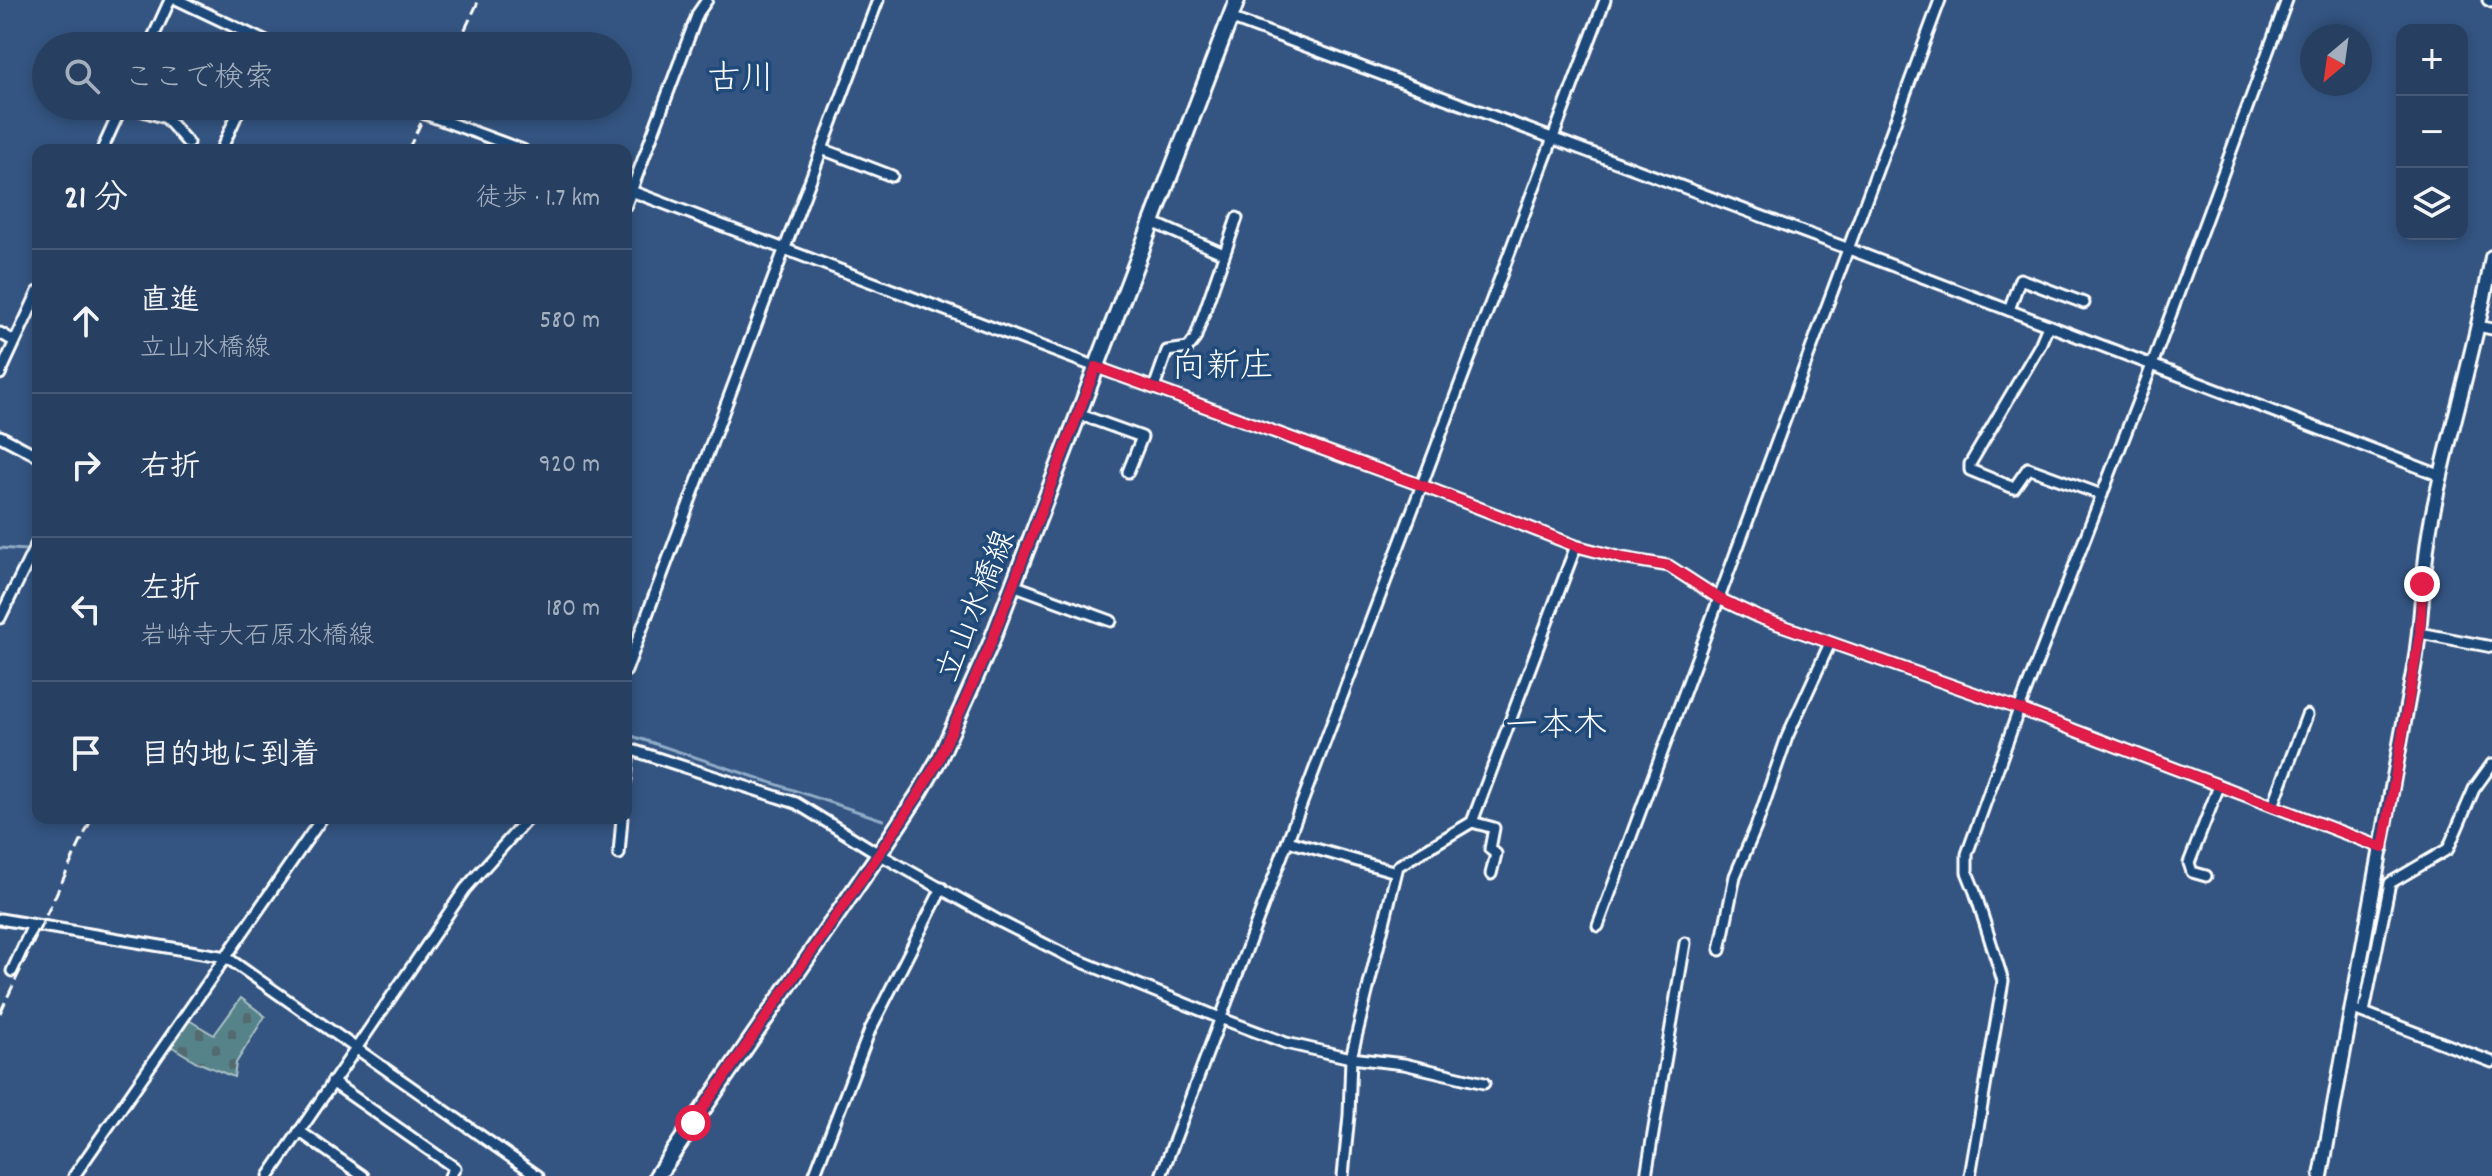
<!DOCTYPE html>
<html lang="ja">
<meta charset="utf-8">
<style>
:root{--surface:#274062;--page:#2f4768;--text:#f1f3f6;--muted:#a4afbe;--line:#435977}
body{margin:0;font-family:Dekko,"Klee One",sans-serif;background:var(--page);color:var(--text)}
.controls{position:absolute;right:24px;top:24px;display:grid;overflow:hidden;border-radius:16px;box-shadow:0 4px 12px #0003}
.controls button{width:72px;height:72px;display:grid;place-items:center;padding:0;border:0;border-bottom:2px solid var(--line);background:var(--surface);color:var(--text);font:40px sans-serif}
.compass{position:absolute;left:2300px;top:24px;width:72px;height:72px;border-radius:50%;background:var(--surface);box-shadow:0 4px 12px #0003;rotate:209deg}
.stop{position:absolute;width:24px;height:24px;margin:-18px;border:6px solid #e11d48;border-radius:50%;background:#fff}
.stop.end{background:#e11d48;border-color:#fff;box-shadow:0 2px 8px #0008}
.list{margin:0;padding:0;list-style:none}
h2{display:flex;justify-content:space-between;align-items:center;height:104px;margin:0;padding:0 32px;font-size:34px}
h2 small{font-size:26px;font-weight:400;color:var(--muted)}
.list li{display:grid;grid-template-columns:52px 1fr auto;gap:24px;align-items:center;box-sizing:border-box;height:144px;padding:0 32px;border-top:2px solid var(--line)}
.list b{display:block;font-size:30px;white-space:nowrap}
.list p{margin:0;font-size:26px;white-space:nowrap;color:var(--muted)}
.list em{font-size:26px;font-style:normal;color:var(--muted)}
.icon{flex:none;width:44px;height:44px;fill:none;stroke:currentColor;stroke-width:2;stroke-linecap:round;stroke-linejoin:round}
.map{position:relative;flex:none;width:2492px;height:1176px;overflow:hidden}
.search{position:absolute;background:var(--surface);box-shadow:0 4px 12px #0003;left:32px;top:32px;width:600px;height:88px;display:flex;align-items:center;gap:20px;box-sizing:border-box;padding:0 28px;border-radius:44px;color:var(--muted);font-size:30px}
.panel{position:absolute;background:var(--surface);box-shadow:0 4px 12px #0003;left:32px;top:144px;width:600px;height:680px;border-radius:16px}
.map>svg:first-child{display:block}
.cemetery{fill:url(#cemetery-stones);stroke:#abc1c4;stroke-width:2}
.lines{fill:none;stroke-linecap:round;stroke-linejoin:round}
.stream{stroke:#90acc7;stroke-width:3}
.minor-casing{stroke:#fff;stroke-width:15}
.secondary-casing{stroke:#fff;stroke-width:18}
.primary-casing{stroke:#fff;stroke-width:20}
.minor{stroke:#1f4a7a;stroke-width:9}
.secondary{stroke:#1f4a7a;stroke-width:12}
.primary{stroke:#1f4a7a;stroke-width:14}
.rail{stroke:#fff;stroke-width:3;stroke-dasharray:12 6;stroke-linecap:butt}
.route{stroke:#e11d48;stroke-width:10}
.labels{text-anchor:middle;stroke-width:7;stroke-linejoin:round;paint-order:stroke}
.street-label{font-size:32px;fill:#fff;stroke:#1f4a7a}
.neighbourhood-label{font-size:34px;fill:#fff;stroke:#1f4a7a}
</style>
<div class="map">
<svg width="2492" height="1176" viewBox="0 0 2492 1176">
<defs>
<pattern id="cemetery-stones" width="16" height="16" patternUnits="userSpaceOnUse" patternTransform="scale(2)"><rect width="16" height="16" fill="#57838a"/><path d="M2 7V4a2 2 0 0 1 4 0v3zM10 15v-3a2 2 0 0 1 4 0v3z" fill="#526a6e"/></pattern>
</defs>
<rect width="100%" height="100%" fill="#345582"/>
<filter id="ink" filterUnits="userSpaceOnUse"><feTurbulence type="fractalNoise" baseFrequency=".0125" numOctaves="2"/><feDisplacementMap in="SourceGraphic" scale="16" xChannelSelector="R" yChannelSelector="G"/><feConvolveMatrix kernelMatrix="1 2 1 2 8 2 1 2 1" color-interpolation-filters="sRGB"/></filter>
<g filter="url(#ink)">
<!-- cemetery -->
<path class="cemetery" d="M241,998L265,1016L236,1063L234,1077L197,1062L169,1045L187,1019L214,1035Z"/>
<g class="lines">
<!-- stream -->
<g class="stream">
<path d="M0,548L38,551"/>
<path d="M626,734L883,820"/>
</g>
<defs>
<g id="minor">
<path d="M178,0L275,46"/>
<path d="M2488,0L2492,2"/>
<path d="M1230,18L1849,249L2442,476"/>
<path d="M149,46L170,0"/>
<path d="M127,106L166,118L188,143"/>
<path d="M411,106L425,114L523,150"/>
<path d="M822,149L892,176"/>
<path d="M102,150L122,106"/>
<path d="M221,150L241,106"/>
<path d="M626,189L1096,367L1423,486L1576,546L1622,558L1669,566L1720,599L1758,617L2019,709L2383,848"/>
<path d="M626,205L698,13L707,0"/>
<path d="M1152,222L1224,254"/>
<path d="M2009,310L2020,279L2084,303"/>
<path d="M2048,326L2040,345L1970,464V470L2014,488L2028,468L2102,495"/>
<path d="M2478,326L2492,329"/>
<path d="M0,333L14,341"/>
<path d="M0,374L38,292"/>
<path d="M1154,388L1167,351L1188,348L1195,339L1237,218"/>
<path d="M1078,414L1142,437L1128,472"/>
<path d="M0,436L38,456"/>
<path d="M1013,585L1111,621"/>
<path d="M0,618L38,541"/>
<path d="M2420,633L2492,647"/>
<path d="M626,671L878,0"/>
<path d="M626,748L796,803L879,854L997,920L1068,956L1220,1018L1286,1043L1351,1058L1404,1064L1484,1083"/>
<path d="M626,780L629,749"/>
<path d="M2273,806L2307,715"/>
<path d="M1472,822L1494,828L1490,849L1496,854L1491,874"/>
<path d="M1288,841L1396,872"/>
<path d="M619,854L622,818"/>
<path d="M2206,876L2192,872L2189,863L2219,786"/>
<path d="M0,919L226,957L538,1176"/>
<path d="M1598,926L1940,0"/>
<path d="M1720,950L1735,876L1756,827L1787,737L1830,643"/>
<path d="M12,971L33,925"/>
<path d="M2359,1011L2492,1062"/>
<path d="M2364,1012L2390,883L2448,849L2474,789L2492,764"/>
<path d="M332,1082L455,1168L450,1176"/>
<path d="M299,1131L363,1176"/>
<path d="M74,1176L322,818"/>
<path d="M269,1176L465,889L528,818"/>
<path d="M814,1176L870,1030L942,888"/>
<path d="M1161,1176L1605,0"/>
<path d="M1343,1176L1349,1115L1351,1058L1398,866L1472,822L1576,546"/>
<path d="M1646,1176L1685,943"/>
<path d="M1970,1176L2003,981L1975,892L1967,872V854L2019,709L2152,365L2287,0"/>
</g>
<path id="secondary" d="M2321,1176C2352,1005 2385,834 2415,662C2423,614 2422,565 2432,517C2449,430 2477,345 2492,257"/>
<path id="primary" d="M657,1176L879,854L920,792L939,759L990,645L1237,0"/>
</defs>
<!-- minor casing -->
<use href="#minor" class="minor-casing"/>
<!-- secondary casing -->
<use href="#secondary" class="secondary-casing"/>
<!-- primary casing -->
<use href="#primary" class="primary-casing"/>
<!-- minor -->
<use href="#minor" class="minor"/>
<!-- secondary -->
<use href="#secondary" class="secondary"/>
<!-- primary -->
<use href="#primary" class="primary"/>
<!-- rail -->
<g class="rail">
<path d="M457,46L479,0"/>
<path d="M408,150L429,106"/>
<path d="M0,1013L92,818"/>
</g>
</g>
</g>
<g class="lines" filter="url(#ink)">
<!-- route -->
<path class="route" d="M693,1123L879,854L920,792L939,759L990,645L1096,367L1423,486L1576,546L1622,558L1669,566L1720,599L1758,617L2019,709L2383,848L2420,633L2422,584"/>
</g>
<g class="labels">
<!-- street labels -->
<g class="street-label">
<text transform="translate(974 605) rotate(-68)" y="11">立山水橋線</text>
</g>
<!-- neighbourhood labels -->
<g class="neighbourhood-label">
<text x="741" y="88">古川</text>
<text x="1223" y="376">向新庄</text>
<text x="1556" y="735">一本木</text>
</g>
</g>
</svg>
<div class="controls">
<button>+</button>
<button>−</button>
<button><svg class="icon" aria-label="layers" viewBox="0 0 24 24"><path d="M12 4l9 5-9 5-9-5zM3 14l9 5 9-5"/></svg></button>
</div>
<svg class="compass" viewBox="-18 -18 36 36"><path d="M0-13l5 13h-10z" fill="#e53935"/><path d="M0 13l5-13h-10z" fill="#a4afbe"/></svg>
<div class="stop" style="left:693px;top:1123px"></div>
<div class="stop end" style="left:2422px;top:584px"></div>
<div class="search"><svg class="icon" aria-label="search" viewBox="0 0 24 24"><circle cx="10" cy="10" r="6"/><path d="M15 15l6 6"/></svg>ここで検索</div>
<section class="panel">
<h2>21 分<small>徒歩 · 1.7 km</small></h2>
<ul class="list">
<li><svg class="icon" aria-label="ahead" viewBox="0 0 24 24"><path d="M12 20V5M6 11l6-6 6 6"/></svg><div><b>直進</b><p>立山水橋線</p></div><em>580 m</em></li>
<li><svg class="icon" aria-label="right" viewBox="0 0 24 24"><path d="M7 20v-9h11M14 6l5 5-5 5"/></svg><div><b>右折</b></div><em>920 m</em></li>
<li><svg class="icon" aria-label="left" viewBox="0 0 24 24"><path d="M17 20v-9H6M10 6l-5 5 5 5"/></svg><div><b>左折</b><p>岩峅寺大石原水橋線</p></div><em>180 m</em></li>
<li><svg class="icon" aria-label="arrive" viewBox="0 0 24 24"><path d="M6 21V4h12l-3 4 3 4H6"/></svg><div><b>目的地に到着</b></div></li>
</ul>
</section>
</div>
